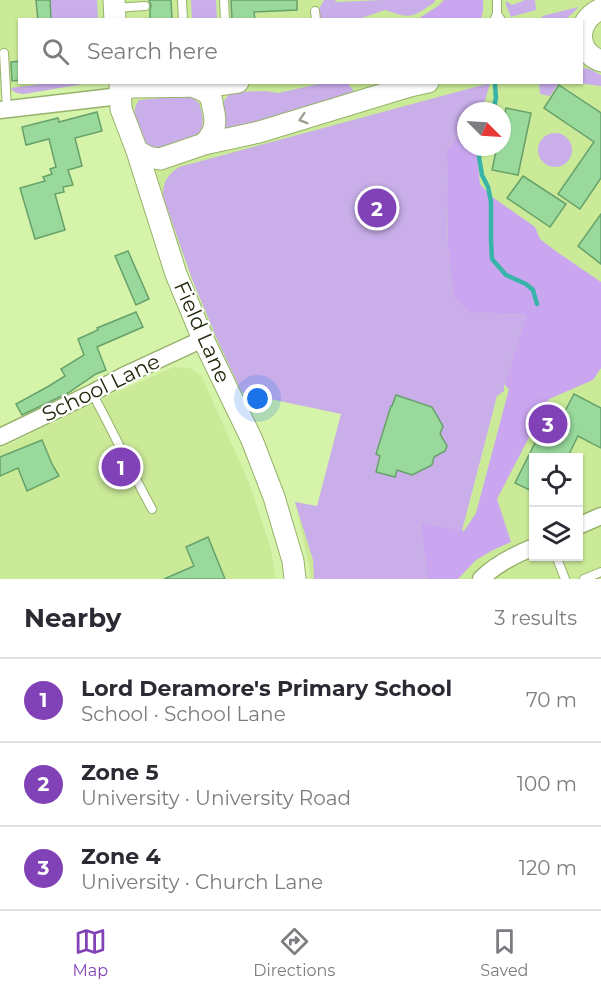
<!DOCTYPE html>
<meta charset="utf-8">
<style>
:root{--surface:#fff;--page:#f7f7f7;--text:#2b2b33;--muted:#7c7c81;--line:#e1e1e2;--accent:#8142b7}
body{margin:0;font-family:Montserrat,sans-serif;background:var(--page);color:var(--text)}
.controls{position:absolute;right:18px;bottom:18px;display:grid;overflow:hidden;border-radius:0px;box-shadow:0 2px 4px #0004}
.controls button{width:54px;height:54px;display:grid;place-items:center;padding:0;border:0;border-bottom:2px solid var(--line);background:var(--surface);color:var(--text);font:30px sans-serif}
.compass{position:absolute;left:457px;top:102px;width:54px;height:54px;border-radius:50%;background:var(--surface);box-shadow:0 2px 4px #0004;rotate:114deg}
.you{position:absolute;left:258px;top:399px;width:21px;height:21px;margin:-15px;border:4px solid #fff;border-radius:50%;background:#1a73e8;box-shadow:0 0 0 9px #1a73e833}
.badge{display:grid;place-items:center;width:39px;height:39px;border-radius:50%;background:var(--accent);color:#fff;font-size:20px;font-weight:700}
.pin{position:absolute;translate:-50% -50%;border:3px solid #fff;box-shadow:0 2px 6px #0006}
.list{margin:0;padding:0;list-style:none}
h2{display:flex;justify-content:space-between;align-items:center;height:78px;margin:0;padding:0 24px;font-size:26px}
h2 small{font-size:20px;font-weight:400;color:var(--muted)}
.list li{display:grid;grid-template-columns:39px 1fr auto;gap:18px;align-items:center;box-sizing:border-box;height:84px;padding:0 24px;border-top:2px solid var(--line)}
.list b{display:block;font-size:22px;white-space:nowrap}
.list p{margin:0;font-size:20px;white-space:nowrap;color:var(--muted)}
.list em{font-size:20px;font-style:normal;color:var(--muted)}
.icon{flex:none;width:33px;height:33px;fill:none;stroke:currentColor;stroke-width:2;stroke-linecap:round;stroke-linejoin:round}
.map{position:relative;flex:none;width:601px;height:579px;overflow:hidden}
.search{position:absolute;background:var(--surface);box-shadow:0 2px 4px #0004;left:18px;right:18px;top:18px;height:66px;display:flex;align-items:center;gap:15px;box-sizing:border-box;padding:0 21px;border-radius:0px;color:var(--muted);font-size:22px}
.sheet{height:330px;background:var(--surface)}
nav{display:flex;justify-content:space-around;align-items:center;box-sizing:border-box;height:84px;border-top:2px solid var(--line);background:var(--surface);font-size:16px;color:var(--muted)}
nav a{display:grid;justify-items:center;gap:3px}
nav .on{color:var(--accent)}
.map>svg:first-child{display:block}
.built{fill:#caea98;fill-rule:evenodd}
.green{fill:#caaeea}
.forest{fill:#c9a6ef}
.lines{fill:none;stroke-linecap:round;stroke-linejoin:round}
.stream{stroke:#38b4a9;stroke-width:4.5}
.building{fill:#99da9c;stroke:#66a16a;stroke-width:1.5}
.service-casing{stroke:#97b26b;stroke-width:10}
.minor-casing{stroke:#97b26b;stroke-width:19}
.tertiary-casing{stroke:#97b26b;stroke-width:23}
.service{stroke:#fff;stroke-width:8}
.minor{stroke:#fff;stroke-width:16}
.tertiary{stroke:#fff;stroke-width:21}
.oneway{stroke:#9ba092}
.labels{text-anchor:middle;stroke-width:4.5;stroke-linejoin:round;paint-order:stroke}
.street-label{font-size:21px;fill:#202b0d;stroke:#fff}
</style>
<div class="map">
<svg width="601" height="579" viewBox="0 0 601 579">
<rect width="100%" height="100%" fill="#d5f3a9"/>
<!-- built -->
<g class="built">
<path d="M0,0H601V579H310L309,566L295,502L460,540L497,396L242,393L217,345L161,197L132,113L126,83L582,82V20H20V82L70,83L0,94ZM466,111H502V147H466ZM534,458H578V556H534Z"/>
<path d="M174,367L190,368L202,377L250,485L271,550L276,579H0V449L104,398Z"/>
</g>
<!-- green -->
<g class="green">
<path d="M50,0H97L98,19H51Z"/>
<path d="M191,0H216L217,19H192Z"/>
<path d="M324,0H335L336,2L383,0H435V2C412,17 413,20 385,10L359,19H319L318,11Z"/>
<path d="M525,0H535L536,10L511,17L506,5V1L512,5Z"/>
<path d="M578,7L576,10L566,19H542V16Z"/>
<path d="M582,68L590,69L601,75V86L577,83L582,82Z"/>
<path d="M328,82L348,83L355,93L345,99L235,128H219L222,104L229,94L238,92L265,91L278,93Z"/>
<path d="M50,83H89L24,94L17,93L13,91L11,88Z"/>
<path d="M490,83L485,101L477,111H466V125L446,151L448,250L453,297L472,313L526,315L504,384V391L497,396L462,531L420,522L427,579H314L313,560L295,502L317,506L341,414L242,393L217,339L192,279L163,196C163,182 167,175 179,167Z"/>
<path d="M539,83V82L559,83L550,96L540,94Z"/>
<path d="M172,97H192L199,103C202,112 205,123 200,132C195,140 165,150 155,148C152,148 149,146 146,145C140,132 128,114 139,100Z"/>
<circle cx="555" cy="150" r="17"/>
</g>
<!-- forest -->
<g class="forest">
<path d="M444,0H483V11L481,19H418L438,6Z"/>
<path d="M466,125V147H483L478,164L480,184L491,196L535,227L540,239L557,252L601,282V368L593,380L549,399L497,499L511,542L493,550L476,560L458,579H427L420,522L464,531L476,513L509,389L504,384L526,315L471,313L453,297L448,250L446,151Z"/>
</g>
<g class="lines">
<!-- stream -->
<g class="stream">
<path d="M493,111L496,98L495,85"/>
<path d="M481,147L479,157L482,175L488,187L491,202V240L492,259L506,275L526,284L533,290L537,304"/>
</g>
</g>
<!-- building -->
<g class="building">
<path d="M36,0H50L51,20H38Z"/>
<path d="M149,0H171L172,20H150V10L151,5Z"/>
<path d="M231,0H297V10L254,12L255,20H232Z"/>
<path d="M20,61V80L12,81L11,62Z"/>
<path d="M559,85L601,113V178L580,209L558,194L594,142L544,108Z"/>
<path d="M506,108L531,113L518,175L492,170L497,147H502V126Z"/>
<path d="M97,112L102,131L75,138L82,166L68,170L73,185L63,187L64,192L55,194L65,230L35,239L20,188L45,181L43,177L52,174L50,169L56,167L49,139L26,145L22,127L58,118L59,122Z"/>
<path d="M523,176L566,204L550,227L507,198Z"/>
<path d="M601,214V264L578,246Z"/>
<path d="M128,251L149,299L136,305L115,256Z"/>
<path d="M136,312L143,327L97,347L106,370L96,374L68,393L22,415L16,404L49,386L65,376L61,369L84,355L78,339L98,330L97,328Z"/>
<path d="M574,394L601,408V448L578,436L567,458H534V492L515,483L553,407L564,413Z"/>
<path d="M396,395L432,407L443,426L440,434L447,446L445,451L434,457L432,465L412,475L397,470L395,477L376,472L380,456L376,454L391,406H392Z"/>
<path d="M42,440L52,464L59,476L27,491L18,468L0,476V457Z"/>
<path d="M208,537L225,579H164L194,566L186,547Z"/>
</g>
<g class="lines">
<defs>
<g id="service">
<path d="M182,0L183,20"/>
<path d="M224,0L225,20"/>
<path d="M497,0V14"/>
<path d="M115,8L145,6"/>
<path d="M315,11L316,20"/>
<path d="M494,20L497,14L501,20"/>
<path d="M4,53L7,110"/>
<path d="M92,393C113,431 131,471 152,509"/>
<path d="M556,556L565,579"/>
<path d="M584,579L601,572"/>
</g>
<g id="minor">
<path d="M0,110L120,96"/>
<path d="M0,437L92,393L123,376L203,339"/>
<path d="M578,526L601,516"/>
<path d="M481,579C496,564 514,555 534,547"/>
</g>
<g id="tertiary">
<path d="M114,0L115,20"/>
<path d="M601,9C576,20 574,51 601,61"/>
<path d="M120,82L121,109L137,151L176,274L203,339L252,440L274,497L293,561L295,579"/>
<path d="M195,87C199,89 204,90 208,94C212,98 212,102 213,108C217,124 215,132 204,144"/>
<path d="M121,93L125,89L132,87L211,86L238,82"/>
<path d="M137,151L148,157L160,159L204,144L259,132L410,86L428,82"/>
</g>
</defs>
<!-- service casing -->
<use href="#service" class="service-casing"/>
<!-- minor casing -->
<use href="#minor" class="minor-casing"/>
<!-- tertiary casing -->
<use href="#tertiary" class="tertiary-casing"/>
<!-- service -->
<use href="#service" class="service"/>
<!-- minor -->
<use href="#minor" class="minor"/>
<!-- tertiary -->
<use href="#tertiary" class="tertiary"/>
</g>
<!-- one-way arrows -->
<defs><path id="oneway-chevron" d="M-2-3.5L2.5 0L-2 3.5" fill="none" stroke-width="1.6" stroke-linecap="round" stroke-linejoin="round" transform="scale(1.5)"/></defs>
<use class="oneway" href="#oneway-chevron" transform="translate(303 119) rotate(163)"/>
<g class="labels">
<!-- street labels -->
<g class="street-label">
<text transform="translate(202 332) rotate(66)" y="7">Field Lane</text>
<text transform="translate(101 388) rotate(-26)" y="7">School Lane</text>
</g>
</g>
</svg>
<div class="controls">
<button><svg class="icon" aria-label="locate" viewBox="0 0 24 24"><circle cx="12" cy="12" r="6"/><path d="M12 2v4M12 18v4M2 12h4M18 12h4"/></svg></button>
<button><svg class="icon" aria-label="layers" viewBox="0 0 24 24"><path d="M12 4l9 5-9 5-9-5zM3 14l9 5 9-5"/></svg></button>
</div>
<svg class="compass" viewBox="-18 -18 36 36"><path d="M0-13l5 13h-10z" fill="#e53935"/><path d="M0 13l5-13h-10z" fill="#7c7c81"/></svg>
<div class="you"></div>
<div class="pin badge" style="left:121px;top:467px">1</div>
<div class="pin badge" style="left:377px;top:208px">2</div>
<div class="pin badge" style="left:548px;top:424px">3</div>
<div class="search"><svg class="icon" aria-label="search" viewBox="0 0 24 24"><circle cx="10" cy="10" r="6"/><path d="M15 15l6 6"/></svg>Search here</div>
</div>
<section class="sheet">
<h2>Nearby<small>3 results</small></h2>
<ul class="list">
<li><span class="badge">1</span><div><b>Lord Deramore's Primary School</b><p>School · School Lane</p></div><em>70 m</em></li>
<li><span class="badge">2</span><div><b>Zone 5</b><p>University · University Road</p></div><em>100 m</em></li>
<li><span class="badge">3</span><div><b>Zone 4</b><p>University · Church Lane</p></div><em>120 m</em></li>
</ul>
</section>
<nav>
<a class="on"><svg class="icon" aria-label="map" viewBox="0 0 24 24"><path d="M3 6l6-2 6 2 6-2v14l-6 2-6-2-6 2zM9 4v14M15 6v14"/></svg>Map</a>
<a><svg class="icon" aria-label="directions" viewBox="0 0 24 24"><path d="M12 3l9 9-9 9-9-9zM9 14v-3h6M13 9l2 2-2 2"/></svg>Directions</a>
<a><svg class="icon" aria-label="saved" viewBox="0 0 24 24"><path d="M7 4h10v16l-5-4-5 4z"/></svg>Saved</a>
</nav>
